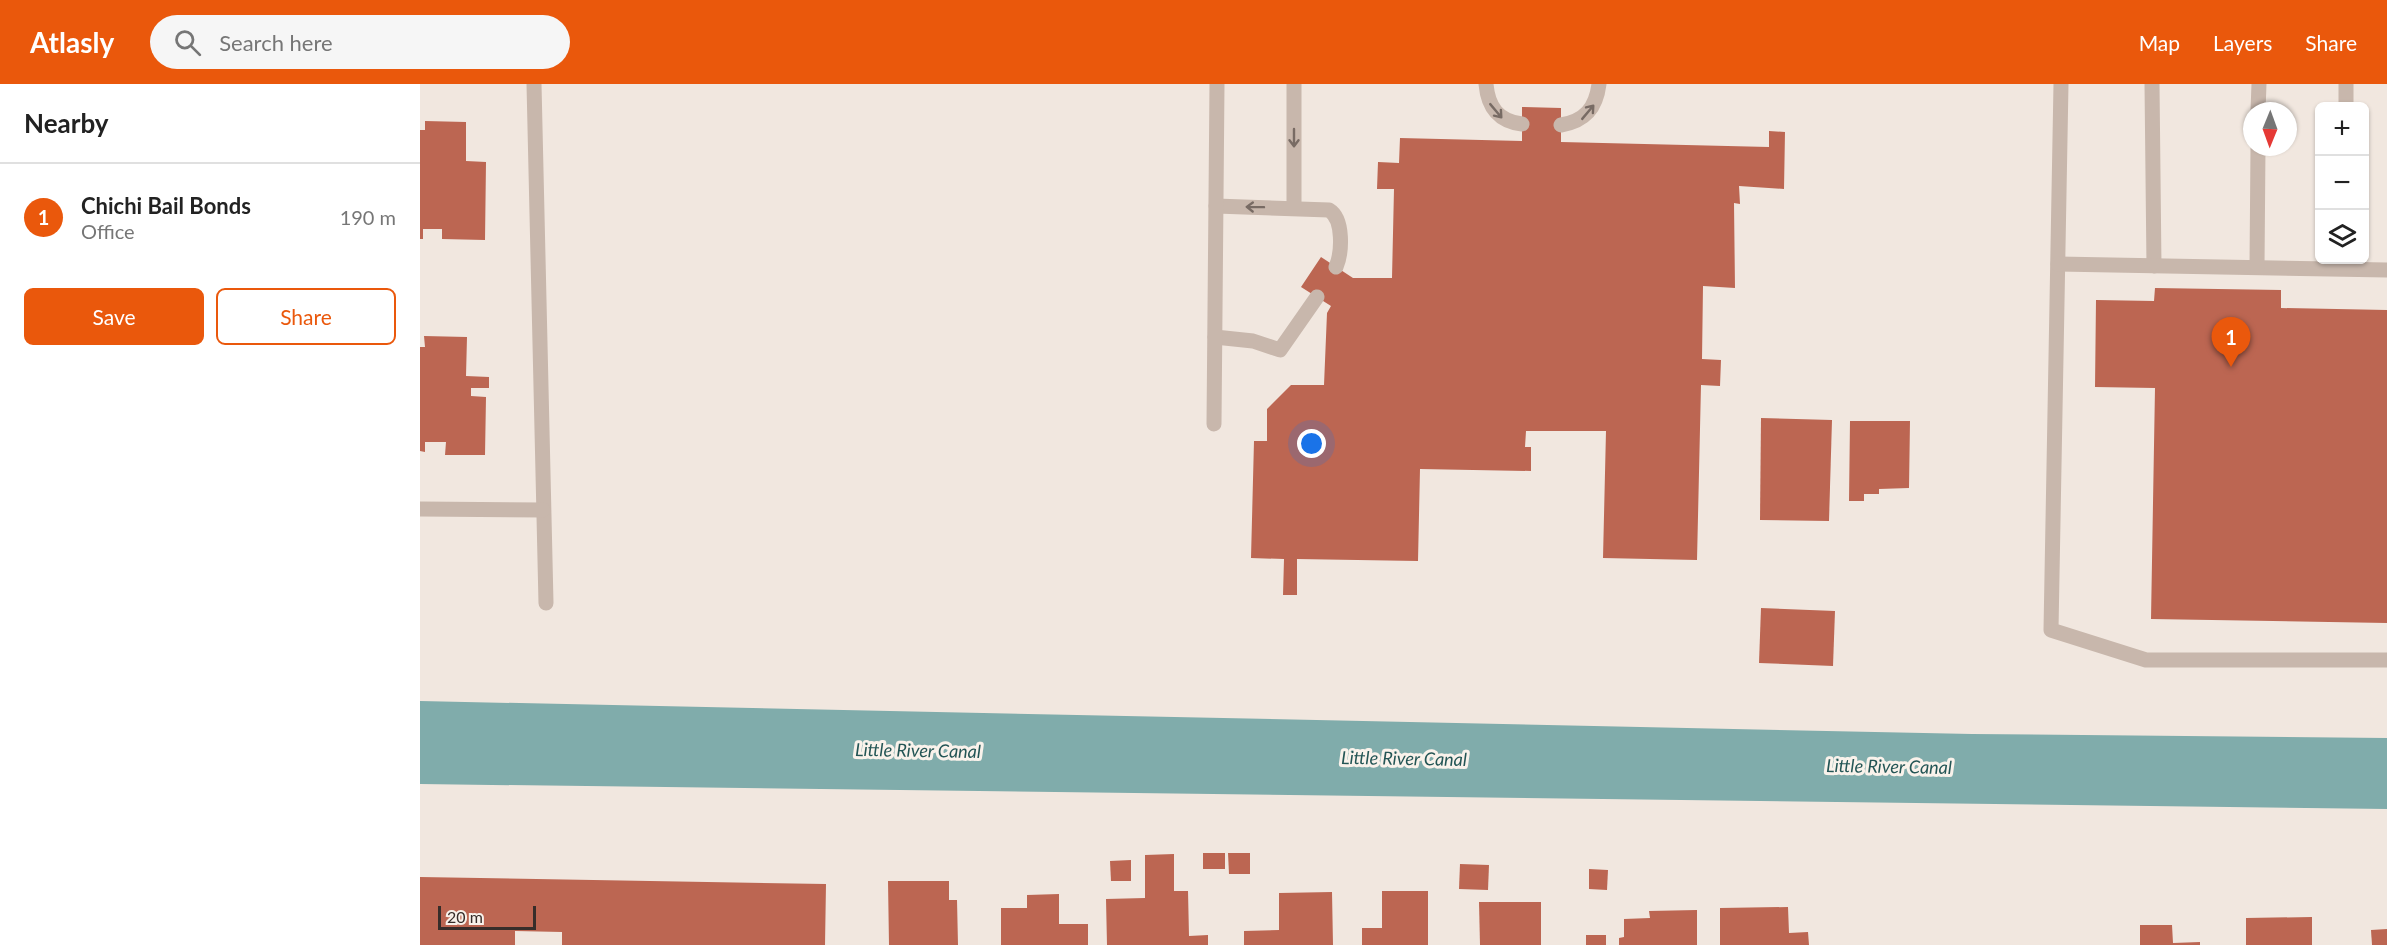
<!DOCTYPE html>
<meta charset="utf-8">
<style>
:root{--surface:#fff;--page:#f6f6f6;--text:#222;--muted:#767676;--line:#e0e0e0;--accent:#ea580c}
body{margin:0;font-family:Lato,sans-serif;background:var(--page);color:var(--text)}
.controls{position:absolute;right:18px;top:18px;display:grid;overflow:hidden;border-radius:9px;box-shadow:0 2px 4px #0004}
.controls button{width:54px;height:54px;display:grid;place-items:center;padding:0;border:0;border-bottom:2px solid var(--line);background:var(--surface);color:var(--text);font:30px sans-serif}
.compass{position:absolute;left:1823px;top:18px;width:54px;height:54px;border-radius:50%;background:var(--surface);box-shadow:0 2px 4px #0004;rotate:181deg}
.scale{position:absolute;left:18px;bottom:15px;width:98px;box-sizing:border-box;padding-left:6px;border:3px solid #372d2a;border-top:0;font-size:16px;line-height:21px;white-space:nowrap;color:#372d2a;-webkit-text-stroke:4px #f9f2eb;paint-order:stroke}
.you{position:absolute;left:892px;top:360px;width:21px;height:21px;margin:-15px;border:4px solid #fff;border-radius:50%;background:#1a73e8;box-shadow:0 0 0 9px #1a73e833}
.badge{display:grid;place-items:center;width:39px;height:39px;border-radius:50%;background:var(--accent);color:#fff;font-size:20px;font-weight:700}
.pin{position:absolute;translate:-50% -50px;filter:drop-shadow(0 2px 3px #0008)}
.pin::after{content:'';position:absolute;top:32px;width:21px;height:18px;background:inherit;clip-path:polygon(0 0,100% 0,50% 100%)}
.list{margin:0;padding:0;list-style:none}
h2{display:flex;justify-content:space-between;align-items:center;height:78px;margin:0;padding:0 24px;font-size:26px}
h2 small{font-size:20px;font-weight:400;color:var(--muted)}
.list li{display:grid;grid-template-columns:39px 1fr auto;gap:18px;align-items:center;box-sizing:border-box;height:108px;padding:0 24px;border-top:2px solid var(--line)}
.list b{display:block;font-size:22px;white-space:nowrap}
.list p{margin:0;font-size:20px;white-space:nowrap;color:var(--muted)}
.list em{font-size:20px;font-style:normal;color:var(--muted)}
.actions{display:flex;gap:12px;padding:18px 24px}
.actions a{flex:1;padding:14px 0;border:2px solid var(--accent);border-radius:9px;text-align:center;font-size:21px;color:var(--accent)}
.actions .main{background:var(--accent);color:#fff}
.icon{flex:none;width:33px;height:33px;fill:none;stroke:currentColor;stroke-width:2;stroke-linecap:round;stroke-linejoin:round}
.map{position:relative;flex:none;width:1967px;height:861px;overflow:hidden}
header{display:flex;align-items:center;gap:36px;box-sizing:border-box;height:84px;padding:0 30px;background:var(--accent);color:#fff}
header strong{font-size:28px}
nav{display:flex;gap:33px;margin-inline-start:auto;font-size:21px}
.search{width:420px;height:54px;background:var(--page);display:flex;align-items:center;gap:15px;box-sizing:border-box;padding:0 21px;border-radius:33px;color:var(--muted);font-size:22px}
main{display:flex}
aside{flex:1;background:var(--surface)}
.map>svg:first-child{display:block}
.water{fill:#80acab}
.building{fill:#bc6652}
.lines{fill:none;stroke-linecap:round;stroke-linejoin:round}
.lane{stroke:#c8b7ac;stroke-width:15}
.oneway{stroke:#786b64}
.labels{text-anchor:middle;stroke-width:6;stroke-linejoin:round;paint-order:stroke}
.water-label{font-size:18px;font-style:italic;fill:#235555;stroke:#f9f2eb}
</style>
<header>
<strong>Atlasly</strong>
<div class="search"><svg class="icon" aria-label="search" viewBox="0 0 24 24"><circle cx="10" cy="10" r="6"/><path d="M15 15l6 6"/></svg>Search here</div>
<nav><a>Map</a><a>Layers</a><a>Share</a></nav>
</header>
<main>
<aside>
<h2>Nearby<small></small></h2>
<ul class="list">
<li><span class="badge">1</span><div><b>Chichi Bail Bonds</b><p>Office</p></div><em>190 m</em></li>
</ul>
<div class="actions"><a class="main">Save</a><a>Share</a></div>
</aside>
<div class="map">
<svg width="1967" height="861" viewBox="0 0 1967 861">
<rect width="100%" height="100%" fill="#f1e7df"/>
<!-- water -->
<path class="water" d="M0,617L1552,650L1967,654V725L0,700Z"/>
<!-- building -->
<g class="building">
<path d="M1102,23L1141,24V58L1349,63V47L1365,48L1364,105L1319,102L1320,120L1314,119L1315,204L1283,202L1282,275L1301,276L1300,302L1281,301L1277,476L1183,474L1186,347H1106L1105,363H1111V387L1000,385L998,477L877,475V511H863L864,475L831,474L834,357H847V325L871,301H904L907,229L911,222L881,203L901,173L933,194H972L974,105H957L958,78L979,79L980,54L1102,57Z"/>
<path d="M5,37L46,38V77L66,78L65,156L22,155V145H3V155H0V46H5Z"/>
<path d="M1735,204L1861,206V224L1967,226V539L1731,535L1735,304L1675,303L1676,216L1734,217Z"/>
<path d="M4,252L47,253L46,292L69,293V304H51V312L66,313L65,371H25L26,358H5V368L0,367V263H5Z"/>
<path d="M1341,334L1412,336L1409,437L1340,436Z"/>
<path d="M1430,337H1490L1489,404L1459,405V410H1444V417H1429Z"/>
<path d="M1341,524L1415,527L1413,582L1339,579Z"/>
<rect x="783" y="769" width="22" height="16"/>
<path d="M808,769H830V790H809Z"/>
<path d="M754,770V807H768L769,852L788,851V861H687L686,815L725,814V771Z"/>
<path d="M711,776V797H691L690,777Z"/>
<path d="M1040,780L1069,781L1068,806L1039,805Z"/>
<path d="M1169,785L1188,786L1187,806L1169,805Z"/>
<path d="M0,793L406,800L405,861H142V848L95,847V861H0Z"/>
<path d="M468,797H529V816H537L538,861H469Z"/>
<path d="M962,807H1008V861H942V844H962Z"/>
<path d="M912,808L913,861H824V847L859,846V809Z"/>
<path d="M639,810V840H668V861H581V824H607V811Z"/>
<path d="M1059,818H1121V861H1060Z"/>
<path d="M1368,823L1369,849L1388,848L1389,861H1300V824Z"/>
<path d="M1277,826V861H1199V854L1204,853V835L1230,834L1229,827Z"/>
<path d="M1892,833V861H1826V834Z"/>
<path d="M1720,841H1752L1753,859L1780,858V861H1720Z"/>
<path d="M1967,845V861H1952L1951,846Z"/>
<rect x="1166" y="851" width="20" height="10"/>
</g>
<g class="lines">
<!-- lane -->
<g class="lane">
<path d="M114,0L126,519"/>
<path d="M1066,0C1068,23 1078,37 1102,40"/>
<path d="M1641,0L1631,546L1726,576H1967"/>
<path d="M1732,0L1734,182"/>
<path d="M1926,22V0"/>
<path d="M1838,27L1839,0"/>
<path d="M1141,41C1165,37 1176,24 1179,0"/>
<path d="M796,122L909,126C924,135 922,169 916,183"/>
<path d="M874,124V0"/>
<path d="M1638,180L1967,186"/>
<path d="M1837,183L1838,63"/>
<path d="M795,253L833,257L860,266L897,213"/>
<path d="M794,340L797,0"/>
<path d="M0,425L123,426"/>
</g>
</g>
<!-- one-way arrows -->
<defs><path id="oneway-shaft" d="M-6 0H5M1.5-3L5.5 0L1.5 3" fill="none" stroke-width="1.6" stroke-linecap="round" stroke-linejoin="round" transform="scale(1.5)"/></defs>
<g class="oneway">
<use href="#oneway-shaft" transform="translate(1076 27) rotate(50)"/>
<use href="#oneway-shaft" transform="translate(1168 28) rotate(-50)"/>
<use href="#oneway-shaft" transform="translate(874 54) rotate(90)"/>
<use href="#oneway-shaft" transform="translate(835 123) rotate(-179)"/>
</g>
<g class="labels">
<!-- water labels -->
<g class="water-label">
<text transform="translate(498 667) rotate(1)" y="6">Little River Canal</text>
<text transform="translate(984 675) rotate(1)" y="6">Little River Canal</text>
<text transform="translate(1469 683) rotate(1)" y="6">Little River Canal</text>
</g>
</g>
</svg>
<div class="controls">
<button>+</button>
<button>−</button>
<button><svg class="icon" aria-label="layers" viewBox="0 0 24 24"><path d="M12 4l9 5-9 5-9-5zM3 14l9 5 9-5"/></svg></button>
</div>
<svg class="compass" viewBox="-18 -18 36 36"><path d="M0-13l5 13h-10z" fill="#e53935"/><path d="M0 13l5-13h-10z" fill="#767676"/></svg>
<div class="scale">20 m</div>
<div class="you"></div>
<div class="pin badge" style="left:1811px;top:283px">1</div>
</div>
</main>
